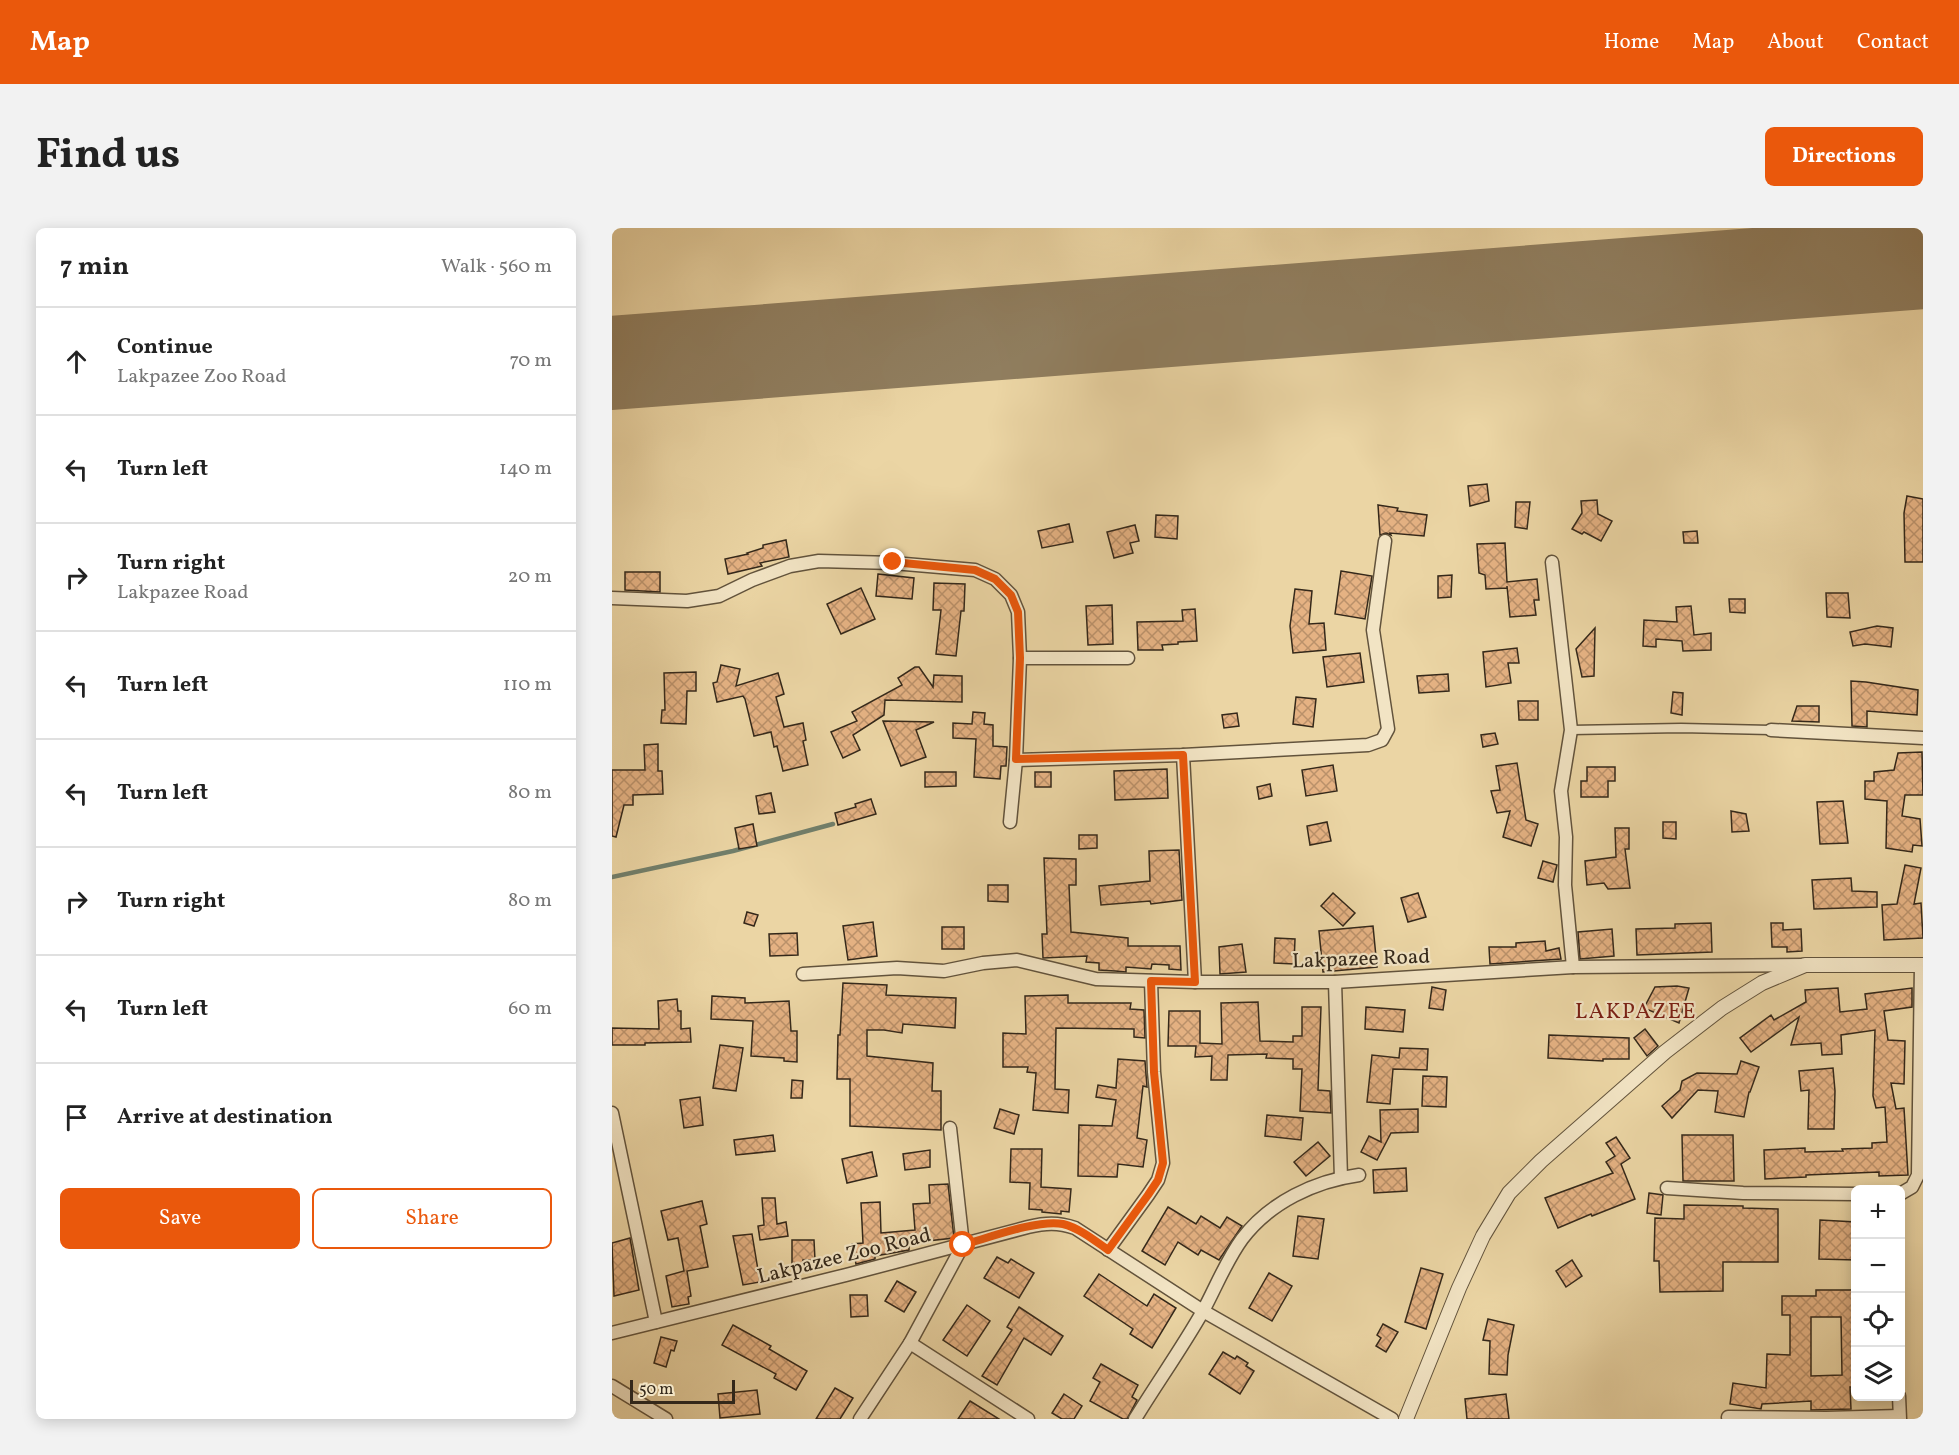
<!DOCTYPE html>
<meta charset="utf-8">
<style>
:root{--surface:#fff;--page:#f2f2f2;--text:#222;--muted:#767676;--line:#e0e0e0;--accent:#ea580c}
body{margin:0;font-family:Vollkorn,serif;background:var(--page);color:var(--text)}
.controls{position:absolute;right:18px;bottom:18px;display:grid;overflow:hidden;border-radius:9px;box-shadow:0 3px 15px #0003}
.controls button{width:54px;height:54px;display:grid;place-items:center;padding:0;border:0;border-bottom:2px solid var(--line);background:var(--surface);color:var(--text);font:30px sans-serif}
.scale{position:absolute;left:18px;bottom:15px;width:105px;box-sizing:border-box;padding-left:6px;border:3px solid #34281a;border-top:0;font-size:16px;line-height:21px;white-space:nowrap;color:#34281a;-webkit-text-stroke:4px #f2e4c4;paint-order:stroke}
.stop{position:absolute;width:18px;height:18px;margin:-14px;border:4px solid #ea580c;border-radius:50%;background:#fff}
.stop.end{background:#ea580c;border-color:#fff;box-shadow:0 2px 6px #0008}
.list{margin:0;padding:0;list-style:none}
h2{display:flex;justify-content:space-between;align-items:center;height:78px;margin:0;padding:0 24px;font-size:26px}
h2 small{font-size:20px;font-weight:400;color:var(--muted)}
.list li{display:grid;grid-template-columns:39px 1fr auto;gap:18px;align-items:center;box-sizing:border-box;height:108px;padding:0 24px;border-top:2px solid var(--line)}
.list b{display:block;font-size:22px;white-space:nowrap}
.list p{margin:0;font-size:20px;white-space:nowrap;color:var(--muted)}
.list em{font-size:20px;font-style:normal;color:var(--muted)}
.actions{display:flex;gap:12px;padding:18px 24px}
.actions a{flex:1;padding:14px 0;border:2px solid var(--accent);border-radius:9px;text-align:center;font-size:21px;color:var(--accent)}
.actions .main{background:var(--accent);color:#fff}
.icon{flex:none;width:33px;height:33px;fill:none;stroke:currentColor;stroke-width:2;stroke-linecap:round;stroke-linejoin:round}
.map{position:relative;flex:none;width:1311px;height:1191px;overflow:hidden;border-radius:9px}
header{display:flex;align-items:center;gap:36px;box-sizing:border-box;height:84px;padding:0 30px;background:var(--accent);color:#fff}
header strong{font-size:28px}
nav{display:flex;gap:33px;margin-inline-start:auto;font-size:21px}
.intro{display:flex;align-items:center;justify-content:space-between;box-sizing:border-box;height:144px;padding:0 36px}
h1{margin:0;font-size:42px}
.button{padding:15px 27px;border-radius:9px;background:var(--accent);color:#fff;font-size:21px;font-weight:700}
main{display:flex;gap:36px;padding:0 36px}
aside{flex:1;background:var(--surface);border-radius:9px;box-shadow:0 3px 15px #0003}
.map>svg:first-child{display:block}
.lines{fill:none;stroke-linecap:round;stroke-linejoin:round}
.stream{stroke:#717f6b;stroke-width:4.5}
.runway{stroke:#907e5f;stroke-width:94}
.building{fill:url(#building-cross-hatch);stroke:#34281a;stroke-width:1.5;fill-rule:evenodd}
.pedestrian-casing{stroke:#62533c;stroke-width:11}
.minor-casing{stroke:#62533c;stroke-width:15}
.tertiary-casing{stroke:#62533c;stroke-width:16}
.pedestrian{stroke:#f2e4c4;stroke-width:8}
.minor{stroke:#f2e4c4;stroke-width:12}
.tertiary{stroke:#f2e4c4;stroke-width:14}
.route{stroke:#ea580c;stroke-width:8}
.labels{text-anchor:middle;stroke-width:4.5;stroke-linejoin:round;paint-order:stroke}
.street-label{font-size:21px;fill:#34281a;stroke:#f2e4c4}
.neighbourhood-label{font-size:22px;letter-spacing:1.5px;fill:#7a1f14;stroke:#f2e4c4}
</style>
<header>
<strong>Map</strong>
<nav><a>Home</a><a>Map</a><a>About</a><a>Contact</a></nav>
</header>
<div class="intro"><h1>Find us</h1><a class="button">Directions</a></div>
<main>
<aside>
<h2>7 min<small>Walk · 560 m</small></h2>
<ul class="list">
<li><svg class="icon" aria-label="ahead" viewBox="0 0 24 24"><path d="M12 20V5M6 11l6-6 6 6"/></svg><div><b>Continue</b><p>Lakpazee Zoo Road</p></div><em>70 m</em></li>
<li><svg class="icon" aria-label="left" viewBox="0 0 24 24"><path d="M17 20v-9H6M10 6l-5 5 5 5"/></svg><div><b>Turn left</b></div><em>140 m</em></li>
<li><svg class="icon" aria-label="right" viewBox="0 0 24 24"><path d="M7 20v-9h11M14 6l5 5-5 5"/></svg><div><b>Turn right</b><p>Lakpazee Road</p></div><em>20 m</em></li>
<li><svg class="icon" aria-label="left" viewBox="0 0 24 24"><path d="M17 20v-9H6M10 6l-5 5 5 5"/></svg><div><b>Turn left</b></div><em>110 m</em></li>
<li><svg class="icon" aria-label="left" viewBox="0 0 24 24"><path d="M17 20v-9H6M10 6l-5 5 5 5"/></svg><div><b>Turn left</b></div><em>80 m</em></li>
<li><svg class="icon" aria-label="right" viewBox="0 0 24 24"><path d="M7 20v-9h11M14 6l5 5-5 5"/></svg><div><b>Turn right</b></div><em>80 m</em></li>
<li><svg class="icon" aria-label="left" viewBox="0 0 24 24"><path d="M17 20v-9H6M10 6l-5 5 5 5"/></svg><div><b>Turn left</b></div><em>60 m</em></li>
<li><svg class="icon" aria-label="arrive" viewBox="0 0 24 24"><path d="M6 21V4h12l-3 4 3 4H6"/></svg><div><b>Arrive at destination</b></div></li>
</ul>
<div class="actions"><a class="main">Save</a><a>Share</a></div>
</aside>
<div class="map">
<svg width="1311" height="1191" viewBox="0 0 1311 1191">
<defs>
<pattern id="building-cross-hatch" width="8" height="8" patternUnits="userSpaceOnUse" patternTransform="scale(1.5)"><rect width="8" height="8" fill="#e5b283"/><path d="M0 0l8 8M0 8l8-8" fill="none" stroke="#ba916a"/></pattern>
</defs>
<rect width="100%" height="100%" fill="#ebd5a4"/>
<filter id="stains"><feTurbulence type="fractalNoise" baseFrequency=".00333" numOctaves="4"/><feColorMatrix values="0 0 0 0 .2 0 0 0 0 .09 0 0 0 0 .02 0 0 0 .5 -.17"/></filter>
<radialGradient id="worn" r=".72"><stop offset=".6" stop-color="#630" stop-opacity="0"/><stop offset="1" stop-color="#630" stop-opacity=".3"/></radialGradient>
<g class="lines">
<!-- stream -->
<path class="stream" d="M0,649L121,623L221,596"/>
<!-- runway -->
<path class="runway" d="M0,135L1311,34"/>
</g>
<!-- building -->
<g class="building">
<path d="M875,256L877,273L858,278L856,258Z"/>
<path d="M1295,268L1311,271V334H1293L1292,285Z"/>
<path d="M985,272L986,286L1000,293L989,313L972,304L970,306L960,301L970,285L969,273Z"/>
<path d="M904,274H918L915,301L903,299Z"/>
<path d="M766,277L786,280L785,283L815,287L812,308L778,305L779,307L774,305L768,307Z"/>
<path d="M544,287L566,288L565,311L543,309Z"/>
<path d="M457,296L461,314L430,320L426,303Z"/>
<path d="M523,297L527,313L518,315L521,325L502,330L495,304Z"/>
<path d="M1085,303L1086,315H1072L1071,304Z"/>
<path d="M174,312L177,329L148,335L150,338L116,346L113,331L136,326L135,325L151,320V317Z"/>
<path d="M893,315L895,354L925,351L927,372H922L924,387L898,389L895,358V360L874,361L873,347L867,345L865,316Z"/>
<path d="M729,343L760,348L753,391L723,386Z"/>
<path d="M13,344H48V364L13,362Z"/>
<path d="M266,346L302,350L300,371L264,368Z"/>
<path d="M840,347L839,369L826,370V348Z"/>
<path d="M322,355L353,356L352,383H349L344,428L324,426L329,382H321Z"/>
<path d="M249,360L263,391L229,406L215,376Z"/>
<path d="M683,361L700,363L697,396L712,395L714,422L681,425L678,398Z"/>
<path d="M1214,365H1236L1238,390L1215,389Z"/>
<path d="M1117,371H1133V385L1118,384Z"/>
<path d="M500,377L501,416L476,417L474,378Z"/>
<path d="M1079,378L1082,407L1099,405V422L1071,423L1070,413L1044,411V419L1031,418L1032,392L1065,394L1064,379Z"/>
<path d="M583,381L585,413L566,414V416L550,417L551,422H526L525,394L571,393L570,382Z"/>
<path d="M1265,398L1281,400L1279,419L1253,416L1241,418L1238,404Z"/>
<path d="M983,400L982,448L970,449L964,421Z"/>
<path d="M905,420L907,435H896L899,455L874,459L871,424Z"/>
<path d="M748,425L752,454L715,459L711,429Z"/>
<path d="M109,437L128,441L124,458L166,445L172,466L164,469L172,499L191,495L194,512L191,513L196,537L171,543L165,518L162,519L159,504L142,508L133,471L131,468L105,474L101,455L105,454Z"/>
<path d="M303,439H307L321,459L322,447L350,448V474L273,472L272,487L241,507L248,522L231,530L219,504L245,493L240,484L290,457L286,450Z"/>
<path d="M84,444V463H75L74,496L49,495L50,482H53L52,445Z"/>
<path d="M836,446L837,463L807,465L805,448Z"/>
<path d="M1239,453L1254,454L1306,462L1305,487L1255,483V499L1240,498Z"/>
<path d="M1061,464L1071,465L1070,487L1059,485Z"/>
<path d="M684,469L704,471L701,499L681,496Z"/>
<path d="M906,473H926V492H907Z"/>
<path d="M1185,478H1207V494L1180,493Z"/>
<path d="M361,484L373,485L372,496L381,497V518L395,519L394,538H389L388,551L362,549L364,511L341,510V495L360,496Z"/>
<path d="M625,485L627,498L612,500L610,487Z"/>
<path d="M271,493L322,494L304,502L314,529L289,538Z"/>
<path d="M883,505L886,516L871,519L869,507Z"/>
<path d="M46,516V543H50L51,566L21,567V577H12L4,609L0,608V542H33L32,517Z"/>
<path d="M1310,524L1311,567H1293L1290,588L1308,591L1310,618L1301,617L1300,624L1274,620L1275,573L1253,571V553H1262V544L1282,542L1286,525Z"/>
<path d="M905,535L914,592L926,596L919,618L891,609L898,583L885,585L879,563L888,562L884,538Z"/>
<path d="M721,537L725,563L694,568L690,542Z"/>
<path d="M975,539H1003V553H996V569H969V553H975Z"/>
<path d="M555,541L556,570L503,572L502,543Z"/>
<path d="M313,544H344V558L313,559Z"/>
<rect x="423" y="544" width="16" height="15"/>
<path d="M658,556L660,568L647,571L645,559Z"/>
<path d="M159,565L163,584L147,586L144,568Z"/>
<path d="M259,571L264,586L226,597L223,585L244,579L243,576Z"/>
<path d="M1231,573L1236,615L1208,616L1205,574Z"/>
<path d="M1119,583L1134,586L1137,603L1120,604Z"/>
<path d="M715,594L719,613L698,617L695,598Z"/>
<path d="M1051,594H1064V611L1051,610Z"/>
<path d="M141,596L145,618L127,621L123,600Z"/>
<path d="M1003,600H1017V621H1013L1018,660L996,661L992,655L975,657L973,633L1004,629Z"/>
<path d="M467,607H485V620L467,621Z"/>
<path d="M567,622L570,672L539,676L538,673L489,677L487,658L538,653L537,623Z"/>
<path d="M432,630L464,631V657H457L459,704L516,710V718H568L569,742L557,741V737L540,736L539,741L514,739V744L503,743L487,742V735L474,734L475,728L431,730L430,706H435Z"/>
<path d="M931,633L945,637L941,654L926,650Z"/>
<path d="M1293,637L1309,640L1302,676L1309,675L1311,710L1272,712L1270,677L1285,676Z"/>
<path d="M1239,650L1240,663L1265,664V679L1202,681L1200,652Z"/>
<path d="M376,657H396V674L376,673Z"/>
<path d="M721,665L743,685L731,698L709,678Z"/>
<path d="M806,665L814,689L796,694L789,670Z"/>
<path d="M135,684L146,687L142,698L132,695Z"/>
<path d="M261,694L265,728L236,732L231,698Z"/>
<path d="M1099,695L1100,724L1025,727L1024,701L1063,700V696Z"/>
<path d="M1159,695H1171V702L1189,701L1190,723L1175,724V719H1160Z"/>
<path d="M761,698L765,739L711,744L707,703Z"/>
<rect x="330" y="699" width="22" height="22"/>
<path d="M1000,701L1002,728L968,731L966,704Z"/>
<path d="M185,705L186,727L158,728L157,706Z"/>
<path d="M663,710L683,711L682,736L662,735Z"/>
<path d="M933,713L934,723L947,720L949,731L878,736L877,719H904V715Z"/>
<path d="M630,716L634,744L608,746L607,719Z"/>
<path d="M231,755L275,757L274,767L344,770L343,800L291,796L290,805L272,802H255V828L321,835L320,863H329V902L238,898V851H225L226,807H228Z"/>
<path d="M1065,758L1077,760L1067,795L1032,780L1043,759Z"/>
<path d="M820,759L834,762L831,782L817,780Z"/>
<path d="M1226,760L1228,784L1255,781L1253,766L1300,760V779L1272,783L1276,812L1293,813L1292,856L1279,855L1284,881L1292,880L1296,947L1267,948V944L1194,947V949L1153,951L1152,922L1193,920V924L1231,923L1230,921L1260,920V915L1275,914L1273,879L1264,880L1261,868L1263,802L1229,807L1230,826L1210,827L1209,815L1179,817L1187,789L1139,824L1128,810L1159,787L1162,792L1194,774L1193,762Z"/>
<path d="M456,767V775H519L518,781L532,782L533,810L522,809V801L444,800L443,861L457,862L456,885L421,882L424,845L415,844L416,839H391V805L414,806L413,768Z"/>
<path d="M100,768L133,770V775L177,773L179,803H185V834L172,833V830L139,828L141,793L99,791Z"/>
<path d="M65,771L66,783H69V801L78,800L79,814L33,815V817H0V800L47,801L46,773Z"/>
<path d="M646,774L648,813L681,814V808H690V779H709L706,862L718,863L719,885L688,883L690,841H681V831L654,830L655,826L616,827L615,852H599L600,828L583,829L584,818H556L557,783H588V815L610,816L609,775Z"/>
<path d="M754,779L793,782L791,804L753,801Z"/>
<path d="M1033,801L1046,818L1035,828L1022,810Z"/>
<path d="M937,807L1017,810V831H991V833L936,830Z"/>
<path d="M108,817L131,820L124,863L101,860Z"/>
<path d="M788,820L816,821L815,842L781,841L778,876L755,874L760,827L787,830Z"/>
<path d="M506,831L533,833L535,859L531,858L525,910L535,912L531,939L506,936L505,949L466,948L467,897L500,898L504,872L484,869L486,857L504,860Z"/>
<path d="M1129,833L1147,839L1138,864H1137L1132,889L1103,884L1106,863L1086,862L1060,890L1050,878L1068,862L1070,853L1085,845L1125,846Z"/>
<path d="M1221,840L1223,863L1222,901H1196L1197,862L1189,863L1187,843Z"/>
<path d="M811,848L835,849L834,879L810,878Z"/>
<path d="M180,852L191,853L190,870H179Z"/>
<path d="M88,869L91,897L72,900L68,872Z"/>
<path d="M388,881L407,887L402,906L382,900Z"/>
<path d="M806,881V904L779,905L765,932L749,924L757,908L769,914L768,882Z"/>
<path d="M655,887L691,890L689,912L653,908Z"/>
<path d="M161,907L163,923L124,927L122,912Z"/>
<path d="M1070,907H1121L1122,953H1071Z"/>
<path d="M1004,909L1018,930L1009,936L1023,971L980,988L979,986L946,1000L933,970L1001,945L994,934L1003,928L994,915Z"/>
<path d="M706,914L718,928L694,948L682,934Z"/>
<path d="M399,921H430L429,959L459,961L457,984L449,983V986L430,984V982L417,981L418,955L398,954Z"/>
<path d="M318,922V939L293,942L291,926Z"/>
<path d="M260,924L265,948L235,955L230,931Z"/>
<path d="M794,940L795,963L762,965L761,942Z"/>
<path d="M336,956L342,1010L297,1015V1022L263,1028V1031L244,1036L240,1016L251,1015L249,975L268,974L269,1005L303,1002L301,976L318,975L317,957Z"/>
<path d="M1037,965L1051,967L1049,987L1035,985Z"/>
<path d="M150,970H163L165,996L174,994L176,1008L148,1012L146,998L152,997Z"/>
<path d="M90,973L95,996L88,998L96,1039L75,1043L79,1068L76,1069L77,1076L60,1079L54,1048L72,1043L66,1010L56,1012L49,983Z"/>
<path d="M1072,977L1131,978V980L1166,981V1034H1111V1063L1048,1064L1047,1033H1042L1043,990L1072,991Z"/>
<path d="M556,979L584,996L589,988L608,1000L615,989L630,998L607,1032L589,1022L586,1027L566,1014L553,1037L530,1023Z"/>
<path d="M686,988L712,991L706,1031L681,1028Z"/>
<path d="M1208,992L1244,994V1032L1207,1031Z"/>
<path d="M140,1006L148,1054L131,1057L121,1008Z"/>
<path d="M18,1010L27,1062L2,1068L0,1015Z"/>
<path d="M180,1012H202L203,1032H191V1036H180Z"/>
<path d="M385,1029L396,1035L399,1031L422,1045L407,1070L372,1050Z"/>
<path d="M960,1032L970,1048L954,1059L944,1043Z"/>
<path d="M809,1040L831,1046L814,1101L793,1094Z"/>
<path d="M657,1045L680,1058L660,1093L637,1080Z"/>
<path d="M487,1046L535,1078L542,1066L564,1080L540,1120L518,1106L521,1101L472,1068Z"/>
<path d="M285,1053L304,1064L292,1084L273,1073Z"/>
<path d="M1204,1062H1243L1244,1159H1238L1239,1181L1199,1182V1173L1150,1176L1149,1181L1118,1176L1121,1155L1154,1160L1155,1126L1178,1127V1087H1170V1068H1204ZM1199,1089H1229L1230,1147L1199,1148Z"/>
<path d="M238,1067H255L256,1088L239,1089Z"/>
<path d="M355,1077L378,1093L355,1128L331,1112Z"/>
<path d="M407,1079L451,1108L439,1127L412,1110L385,1157L370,1148L400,1102L395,1099Z"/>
<path d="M876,1091L902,1097L896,1127L895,1147L877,1146L878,1113L871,1112Z"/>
<path d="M771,1096L786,1104L774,1124L764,1118L769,1110L765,1107Z"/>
<path d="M121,1097L159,1118L157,1121L195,1143L184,1162L162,1150L164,1146L110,1117Z"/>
<path d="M49,1109L65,1113L62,1123L59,1122L54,1139L42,1135Z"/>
<path d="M611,1124L623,1131L625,1128L636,1135L634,1138L642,1143L628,1166L597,1146Z"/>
<path d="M489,1136L526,1157L520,1169L525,1172L515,1191H511L478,1173L488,1154L481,1150Z"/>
<path d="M223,1160L241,1170L228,1191H204Z"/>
<path d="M145,1162L148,1186L108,1190L106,1166Z"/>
<path d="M452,1166L470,1178L462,1191H450L440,1185Z"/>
<path d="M894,1166L897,1191H855L853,1171Z"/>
<path d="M358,1173L387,1191H346Z"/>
</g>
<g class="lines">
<defs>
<path id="pedestrian" d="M959,502L1069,500L1159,502"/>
<g id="minor">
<path d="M940,334L959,502L949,563L954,609L953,657L961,739"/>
<path d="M0,370L75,373L107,368L140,352L178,338L207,333L281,335L363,342L383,351L399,367L406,384L408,430L404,532L398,594"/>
<path d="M408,430H516"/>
<path d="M1159,502L1311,510"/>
<path d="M571,527L583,754"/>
<path d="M404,532L571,527L756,517L770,512L776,501L761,402L773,313"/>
<path d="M191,746L285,740L332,743L371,735L405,732L484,751L583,754H723L961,739L1192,737"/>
<path d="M723,754L729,950"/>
<path d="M0,885L44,1094"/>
<path d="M338,900L351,1017L298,1115L416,1191"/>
<path d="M1055,960L1131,965L1244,966"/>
<path d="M1288,966L1300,959L1306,947L1309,737"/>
<path d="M496,1022L536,967L546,952L551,935L542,844L539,753"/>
<path d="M0,1105L234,1047L416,999C433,995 446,994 463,1000L591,1083L780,1191"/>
<path d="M0,1158L54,1191"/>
<path d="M1287,1168L1288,1191"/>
<path d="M1116,1189L1214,1190L1287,1188"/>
<path d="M248,1191L298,1115"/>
<path d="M523,1191C545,1155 570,1120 591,1083C604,1059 614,1033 630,1011C658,974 703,953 747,947"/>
</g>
<path id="tertiary" d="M794,1191L847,1060L871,1008L897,965L929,933L1053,824L1110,780L1150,755L1193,737H1311"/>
</defs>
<!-- pedestrian casing -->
<use href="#pedestrian" class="pedestrian-casing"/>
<!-- minor casing -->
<use href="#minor" class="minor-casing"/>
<!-- tertiary casing -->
<use href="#tertiary" class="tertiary-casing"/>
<!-- pedestrian -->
<use href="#pedestrian" class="pedestrian"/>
<!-- minor -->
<use href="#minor" class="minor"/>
<!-- tertiary -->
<use href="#tertiary" class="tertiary"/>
</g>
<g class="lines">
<!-- route -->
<path class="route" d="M281,334L363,342L383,351L399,367L406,384L408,430L404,531L571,527L583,754L539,753L542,844L551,935L546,952L536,967L496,1022C482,1012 467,1000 451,996C426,991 376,1010 351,1017"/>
</g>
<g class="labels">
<!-- street labels -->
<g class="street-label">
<text transform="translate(749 730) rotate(-2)" y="7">Lakpazee Road</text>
<text transform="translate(232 1027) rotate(-14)" y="7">Lakpazee Zoo Road</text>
</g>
<!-- neighbourhood labels -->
<g class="neighbourhood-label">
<text x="1024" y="790">LAKPAZEE</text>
</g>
</g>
<rect width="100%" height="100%" filter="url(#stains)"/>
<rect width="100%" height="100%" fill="url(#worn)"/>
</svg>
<div class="controls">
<button>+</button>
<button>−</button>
<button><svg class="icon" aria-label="locate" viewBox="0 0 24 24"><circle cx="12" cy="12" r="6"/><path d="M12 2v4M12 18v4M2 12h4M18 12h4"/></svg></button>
<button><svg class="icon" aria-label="layers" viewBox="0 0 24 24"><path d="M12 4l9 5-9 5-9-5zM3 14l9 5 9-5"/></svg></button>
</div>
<div class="scale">50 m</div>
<div class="stop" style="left:351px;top:1017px"></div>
<div class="stop end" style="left:281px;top:334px"></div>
</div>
</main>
